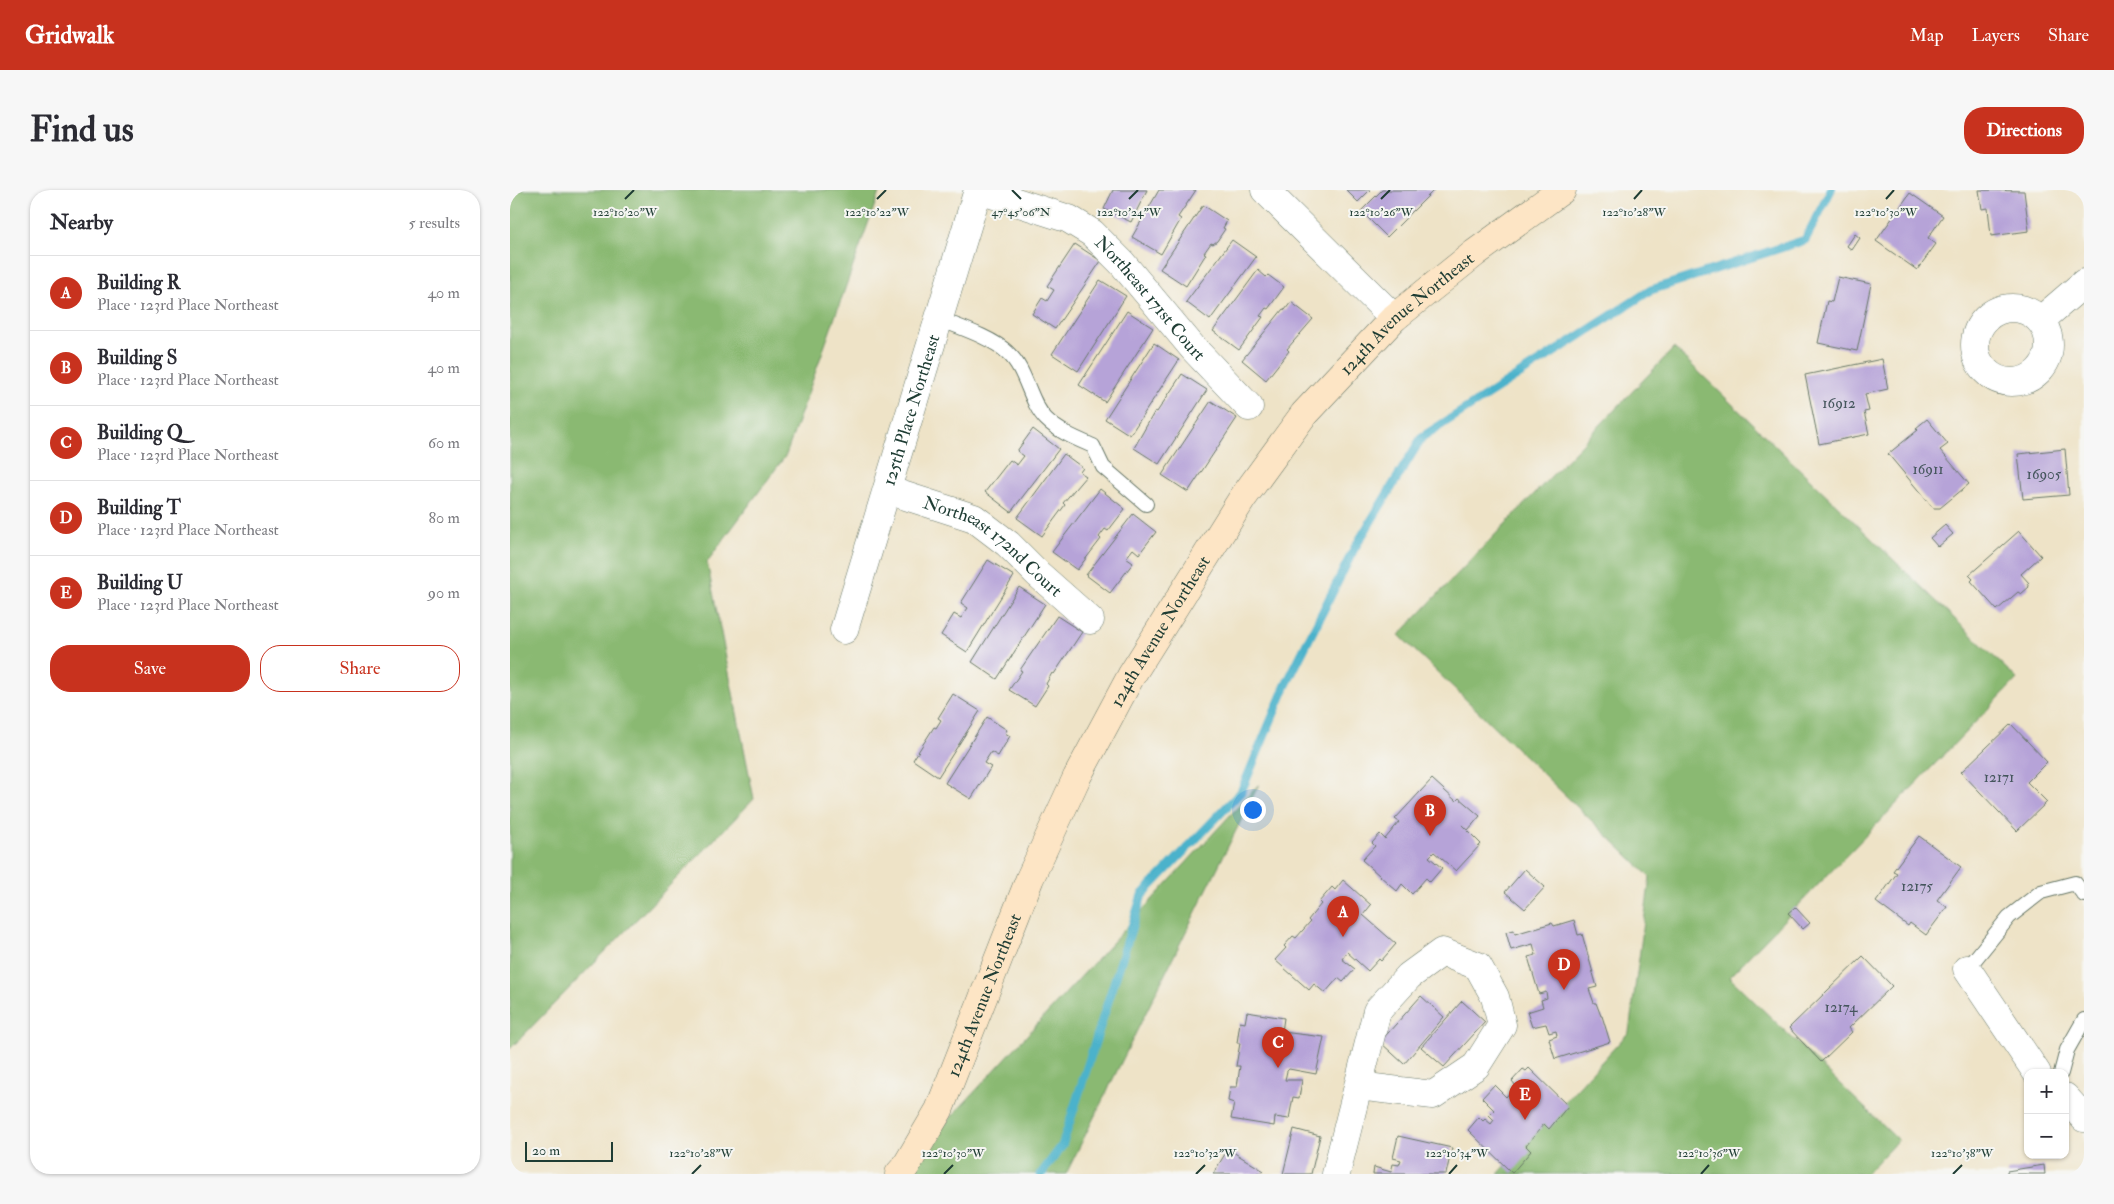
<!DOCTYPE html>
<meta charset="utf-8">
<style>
:root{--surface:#fff;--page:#f7f7f7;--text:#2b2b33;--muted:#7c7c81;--line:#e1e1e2;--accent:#c8321e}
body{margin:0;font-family:"IM FELL Double Pica",serif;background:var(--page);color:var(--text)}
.controls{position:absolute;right:15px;bottom:15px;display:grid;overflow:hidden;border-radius:10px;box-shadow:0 1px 4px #0004}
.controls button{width:45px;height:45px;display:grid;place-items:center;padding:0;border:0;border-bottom:1px solid var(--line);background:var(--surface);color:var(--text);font:25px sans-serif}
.scale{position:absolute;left:15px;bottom:12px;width:88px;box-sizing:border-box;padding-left:5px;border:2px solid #1f3d34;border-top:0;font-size:14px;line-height:18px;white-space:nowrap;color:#1f3d34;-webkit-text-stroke:4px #f6f6f2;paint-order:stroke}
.you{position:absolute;left:742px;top:619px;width:18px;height:18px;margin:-12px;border:4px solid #fff;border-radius:50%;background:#1a73e8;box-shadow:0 0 0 8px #1a73e833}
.badge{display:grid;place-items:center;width:32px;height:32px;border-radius:50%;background:var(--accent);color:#fff;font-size:16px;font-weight:700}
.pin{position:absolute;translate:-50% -41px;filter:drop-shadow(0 1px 2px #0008)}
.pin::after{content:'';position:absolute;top:26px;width:18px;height:15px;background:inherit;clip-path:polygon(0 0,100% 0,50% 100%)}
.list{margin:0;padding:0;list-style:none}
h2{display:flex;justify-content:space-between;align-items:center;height:65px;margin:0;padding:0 20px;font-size:21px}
h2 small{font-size:16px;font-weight:400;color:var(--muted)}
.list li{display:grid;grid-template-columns:32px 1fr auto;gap:15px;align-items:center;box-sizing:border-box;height:75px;padding:0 20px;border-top:1px solid var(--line)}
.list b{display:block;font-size:19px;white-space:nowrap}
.list p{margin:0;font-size:16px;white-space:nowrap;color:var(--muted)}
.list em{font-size:16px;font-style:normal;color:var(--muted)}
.actions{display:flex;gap:10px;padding:15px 20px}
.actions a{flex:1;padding:11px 0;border:1px solid var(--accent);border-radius:20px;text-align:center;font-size:18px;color:var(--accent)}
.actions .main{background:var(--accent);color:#fff}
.map{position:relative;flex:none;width:1574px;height:984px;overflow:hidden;border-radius:20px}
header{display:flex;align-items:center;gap:30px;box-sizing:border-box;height:70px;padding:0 25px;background:var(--accent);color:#fff}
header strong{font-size:24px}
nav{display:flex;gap:28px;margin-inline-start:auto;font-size:18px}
.intro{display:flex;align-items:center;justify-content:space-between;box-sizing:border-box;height:120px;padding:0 30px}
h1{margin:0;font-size:35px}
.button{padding:12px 22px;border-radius:20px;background:var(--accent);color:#fff;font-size:18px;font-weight:700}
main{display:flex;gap:30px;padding:0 30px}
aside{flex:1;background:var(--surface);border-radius:20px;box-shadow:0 1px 4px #0004}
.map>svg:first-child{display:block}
.forest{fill:#8ab972;stroke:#547b53}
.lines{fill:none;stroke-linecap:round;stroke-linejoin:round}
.stream{stroke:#4cb2cb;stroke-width:9}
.building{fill:#b6a3d8}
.lane-casing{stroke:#677767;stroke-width:16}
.street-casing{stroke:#677767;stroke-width:29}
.secondary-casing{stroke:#677767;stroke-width:29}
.lane{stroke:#fff;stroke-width:14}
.street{stroke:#fff;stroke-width:28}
.secondary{stroke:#fde5c5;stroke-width:28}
.ticks{fill:none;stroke:#1f3d34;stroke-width:2}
.labels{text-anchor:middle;stroke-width:4;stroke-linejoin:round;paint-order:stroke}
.number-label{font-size:15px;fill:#45565d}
.street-label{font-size:18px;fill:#1f3d34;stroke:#f6f6f2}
.ticks-label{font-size:12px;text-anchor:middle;fill:#1f3d34;stroke:#f6f6f2;stroke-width:4;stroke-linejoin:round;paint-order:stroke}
</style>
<header>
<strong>Gridwalk</strong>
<nav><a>Map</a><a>Layers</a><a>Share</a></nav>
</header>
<div class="intro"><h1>Find us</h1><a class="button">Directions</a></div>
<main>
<aside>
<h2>Nearby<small>5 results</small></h2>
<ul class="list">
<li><span class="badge">A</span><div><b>Building R</b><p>Place · 123rd Place Northeast</p></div><em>40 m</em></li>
<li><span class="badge">B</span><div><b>Building S</b><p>Place · 123rd Place Northeast</p></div><em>40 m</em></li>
<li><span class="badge">C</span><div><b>Building Q</b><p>Place · 123rd Place Northeast</p></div><em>60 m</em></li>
<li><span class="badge">D</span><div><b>Building T</b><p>Place · 123rd Place Northeast</p></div><em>80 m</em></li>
<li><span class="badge">E</span><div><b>Building U</b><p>Place · 123rd Place Northeast</p></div><em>90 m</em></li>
</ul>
<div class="actions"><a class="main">Save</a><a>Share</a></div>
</aside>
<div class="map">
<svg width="1574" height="984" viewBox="0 0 1574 984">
<rect width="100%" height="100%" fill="#f6f6f2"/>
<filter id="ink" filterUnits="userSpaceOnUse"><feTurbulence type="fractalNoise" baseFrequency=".02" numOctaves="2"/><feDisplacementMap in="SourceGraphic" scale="10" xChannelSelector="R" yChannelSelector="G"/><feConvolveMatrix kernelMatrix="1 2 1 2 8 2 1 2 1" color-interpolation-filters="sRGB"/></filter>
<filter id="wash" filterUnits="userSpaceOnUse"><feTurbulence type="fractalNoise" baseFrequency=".0096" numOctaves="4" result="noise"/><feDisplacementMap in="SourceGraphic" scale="20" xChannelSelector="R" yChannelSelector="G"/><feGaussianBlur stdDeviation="1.12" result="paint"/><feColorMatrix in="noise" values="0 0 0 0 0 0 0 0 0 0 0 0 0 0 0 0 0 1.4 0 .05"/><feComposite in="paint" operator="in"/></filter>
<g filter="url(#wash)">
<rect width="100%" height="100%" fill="#eee3c7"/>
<!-- forest -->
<g class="forest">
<path d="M0,0H370L276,265L197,372L244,609L0,859Z"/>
<path d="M1164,158L1507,489L1219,787L1388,950L1356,984H988L1119,842L1140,687L889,445Z"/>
<path d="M749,594L556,984H389L396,976Z"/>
</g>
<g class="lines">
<!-- stream -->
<path class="stream" d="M531,984L552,956L632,705L731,602L775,497L844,359L912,247L1141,100L1295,50L1321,0"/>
</g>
<g id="blocks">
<!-- building -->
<g class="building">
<path d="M603,0H637L621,32L594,19Z"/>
<path d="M649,0H686L668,27L671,29L651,64L622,47Z"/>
<path d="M836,0H860L848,12Z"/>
<path d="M872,0H924L877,47L851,21Z"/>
<path d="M1469,0L1514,1L1519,41L1481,46L1478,18L1472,19Z"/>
<path d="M1400,3L1433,26L1418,48L1426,54L1407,80L1366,51Z"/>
<path d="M693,15L717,31L713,38L715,39L707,51L703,54L701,53L694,63L696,64L676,96L650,79Z"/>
<path d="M1345,44L1350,48L1342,60L1337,56Z"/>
<path d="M722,50L746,67L700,130L676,112Z"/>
<path d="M565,54L591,71L545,139L522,124L532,108L537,111L544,100L537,96Z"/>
<path d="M748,80L756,87L758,85L774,97L758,119L756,118L750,126L753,127L729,160L703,141Z"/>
<path d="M1328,87L1361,94L1347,161L1308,153L1317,111L1322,112Z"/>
<path d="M590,90L616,106L568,181L542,164Z"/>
<path d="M781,112L803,129L777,159L779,161L756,190L732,170L773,119L775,120Z"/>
<path d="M617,121L643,138L595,212L569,195Z"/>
<path d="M644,153L669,170L620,245L595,229Z"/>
<path d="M1372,169L1378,199L1355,204L1359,221L1354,222L1359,244L1309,254L1295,185Z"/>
<path d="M672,184L697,200L649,274L624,258L645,221L647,222Z"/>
<path d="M701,211L727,228L678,302L652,285Z"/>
<path d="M1417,229L1438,254L1430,260L1459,294L1430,318H1423L1378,264L1408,240L1406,238Z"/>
<path d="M523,239L549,259L501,322L475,302L500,270L507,275L514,266L507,261Z"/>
<path d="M1555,259L1559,305L1513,309L1508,264Z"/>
<path d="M554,264L573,278L570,282L576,286L553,313L555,315L532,346L507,328Z"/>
<path d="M590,299L615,319L598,341L595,339L589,347L591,349L567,380L542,362Z"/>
<path d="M623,324L646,342L629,364L623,359L616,368L623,373L600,403L576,385Z"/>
<path d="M1435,335L1443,344L1428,357L1420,348Z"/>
<path d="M1509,341L1531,366L1511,384L1519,393L1517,394L1519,397L1511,404L1508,402L1487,420L1461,391L1463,389L1459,385Z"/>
<path d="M478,370L504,386L457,462L431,445L444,424L451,428L458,418L451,413Z"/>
<path d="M509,397L535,414L487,489L462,472Z"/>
<path d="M547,426L572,442L544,484L542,483L536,494L538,496L525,516L499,500L512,481L510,480Z"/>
<path d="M443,504L470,521L428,587L403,570L424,537L426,538L431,530L428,528Z"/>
<path d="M477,527L497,540L495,543L500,546L488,566L481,562L474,573L481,577L461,609L435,593Z"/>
<path d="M1501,534L1537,572L1517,592L1537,612L1507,641L1451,582Z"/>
<path d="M922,589L946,611L949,608L970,626L958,640L952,635L971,654L946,681L924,662L919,667L932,678L920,692L916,688L902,704L892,694L887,701L852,670L865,656L862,653L870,644L875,649L889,632L885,629Z"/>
<path d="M1409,646L1451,677L1427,710L1437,717L1416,745L1400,733L1398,736L1366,712L1387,683L1383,681Z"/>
<path d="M1015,679L1035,697L1015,719L995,702Z"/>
<path d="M833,690L861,715L853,725L886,754L871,771L869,769L858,781L837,762L832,769L845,779L833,792L828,788L815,803L804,794L799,800L765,770L776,758L774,756L783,746L786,748L800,732L798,730L811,714L809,712L822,697L825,700Z"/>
<path d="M1285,717L1300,733L1293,739L1278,723Z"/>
<path d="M1064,730L1068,745L1072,744L1087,797L1079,799L1084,813H1086L1091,826H1092L1100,852L1045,869L1039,849L1047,846L1046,841L1039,843L1036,834L1022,837L1017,822L1033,817L1031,810L1037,808L1036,802L1029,804L1018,767L1026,765L1023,754L1001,760L996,742L1004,740L1005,744L1042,733L1044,736Z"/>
<path d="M1353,766L1382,796L1339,838L1342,842L1311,872L1279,838Z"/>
<path d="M911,806L934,827L894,874L870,852Z"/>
<path d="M952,811L975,832L934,877L911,857Z"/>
<path d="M737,822L774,828L772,842L814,847L806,884L779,879L777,881L775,890H792L789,908L783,907L779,929L765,927L764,936L721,929L724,913L718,911L720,897H727L730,876H726L730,853H727L730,832L735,833Z"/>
<path d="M1019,878L1058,916L1039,939L1034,934L1016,956L1021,961L1002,983L958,940L969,927L973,931L975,929L981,934L984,930L979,925L984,920L972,908L984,895L996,907L1002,900L1007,905L1010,901L1002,891L1013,879L1016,881Z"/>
<path d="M784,939L810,946L801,984H773Z"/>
<path d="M888,946L942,958L936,984H863L864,977L881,982L883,974L889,975L891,970L883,968Z"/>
<path d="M718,959L754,981L751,984H703Z"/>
<path d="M1534,975L1535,984H1497V981Z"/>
</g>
</g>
</g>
<g filter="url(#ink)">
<use href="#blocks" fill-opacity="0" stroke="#677767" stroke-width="1"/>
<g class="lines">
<defs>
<g id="lane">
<path d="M429,129C449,137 483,148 498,163C517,180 519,212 536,229C549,242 567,249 583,256L593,277L636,314"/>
<path d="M1457,779L1499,727L1531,702L1565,693L1574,705"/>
<path d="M1551,883L1557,860L1574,830"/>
</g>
<g id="street">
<path id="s1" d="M469,0L559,29L582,43L612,73L683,158L739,217"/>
<path d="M755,0L884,128"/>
<circle cx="1502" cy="155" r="37"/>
<path d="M1531,130L1574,93"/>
<path id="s2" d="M377,300L464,328L498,354L528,384L580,430"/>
<path id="s3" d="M334,440L468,0"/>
<path d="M1457,779L1527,883"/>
<path d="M1555,907L1574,928"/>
<path d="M826,984L867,821L899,786L932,762L968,776L985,807L992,835L966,876L923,905L848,896"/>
</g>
<g id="secondary">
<path id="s4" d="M389,984L396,976L429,920L520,688L567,587L621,486L732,309L794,224L884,128L965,63L1052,0"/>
</g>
</defs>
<!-- lane casing -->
<use href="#lane" class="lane-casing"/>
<!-- street casing -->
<use href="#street" class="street-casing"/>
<!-- secondary casing -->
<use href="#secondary" class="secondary-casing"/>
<!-- lane -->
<use href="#lane" class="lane"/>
<!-- street -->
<use href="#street" class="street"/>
<!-- secondary -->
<use href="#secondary" class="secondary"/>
</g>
</g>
<!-- ticks -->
<path class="ticks" d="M502,0L511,9M115,9L124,0M367,9L376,0M619,9L628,0M871,9L880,0M1124,9L1132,0M1376,9L1384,0M182,984L191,975M434,984L443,975M686,984L695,975M939,984L947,975M1191,984L1199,975M1443,984L1452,975"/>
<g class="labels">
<!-- number labels -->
<g class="number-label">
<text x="1329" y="218">16912</text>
<text x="1418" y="284">16911</text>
<text x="1534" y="289">16905</text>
<text x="1489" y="592">12171</text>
<text x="1407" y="701">12175</text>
<text x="1331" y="822">12174</text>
</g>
<!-- street labels -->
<g class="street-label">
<text dy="6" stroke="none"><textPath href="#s1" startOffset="209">Northeast 171st Court</textPath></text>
<text dy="6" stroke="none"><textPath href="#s4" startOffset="1009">124th Avenue Northeast</textPath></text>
<text dy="6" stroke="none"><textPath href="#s3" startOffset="230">125th Place Northeast</textPath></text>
<text dy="6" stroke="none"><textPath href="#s2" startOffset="122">Northeast 172nd Court</textPath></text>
<text dy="6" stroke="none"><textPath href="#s4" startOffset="604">124th Avenue Northeast</textPath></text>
<text dy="6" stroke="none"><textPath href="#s4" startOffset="199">124th Avenue Northeast</textPath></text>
</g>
</g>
<g class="ticks-label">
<text x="511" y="26">47°45'06"N</text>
<text x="619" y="26">122°10'24"W</text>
<text x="871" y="26">122°10'26"W</text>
<text x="115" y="26">122°10'20"W</text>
<text x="367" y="26">122°10'22"W</text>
<text x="1124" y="26">122°10'28"W</text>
<text x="1376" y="26">122°10'30"W</text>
<text x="191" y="967">122°10'28"W</text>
<text x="443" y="967">122°10'30"W</text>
<text x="695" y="967">122°10'32"W</text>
<text x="947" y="967">122°10'34"W</text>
<text x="1199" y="967">122°10'36"W</text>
<text x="1452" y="967">122°10'38"W</text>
</g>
</svg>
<div class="controls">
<button>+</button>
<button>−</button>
</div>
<div class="scale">20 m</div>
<div class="you"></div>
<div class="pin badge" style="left:833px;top:747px">A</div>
<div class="pin badge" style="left:920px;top:646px">B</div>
<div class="pin badge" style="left:768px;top:878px">C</div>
<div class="pin badge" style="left:1054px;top:800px">D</div>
<div class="pin badge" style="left:1015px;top:930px">E</div>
</div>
</main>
